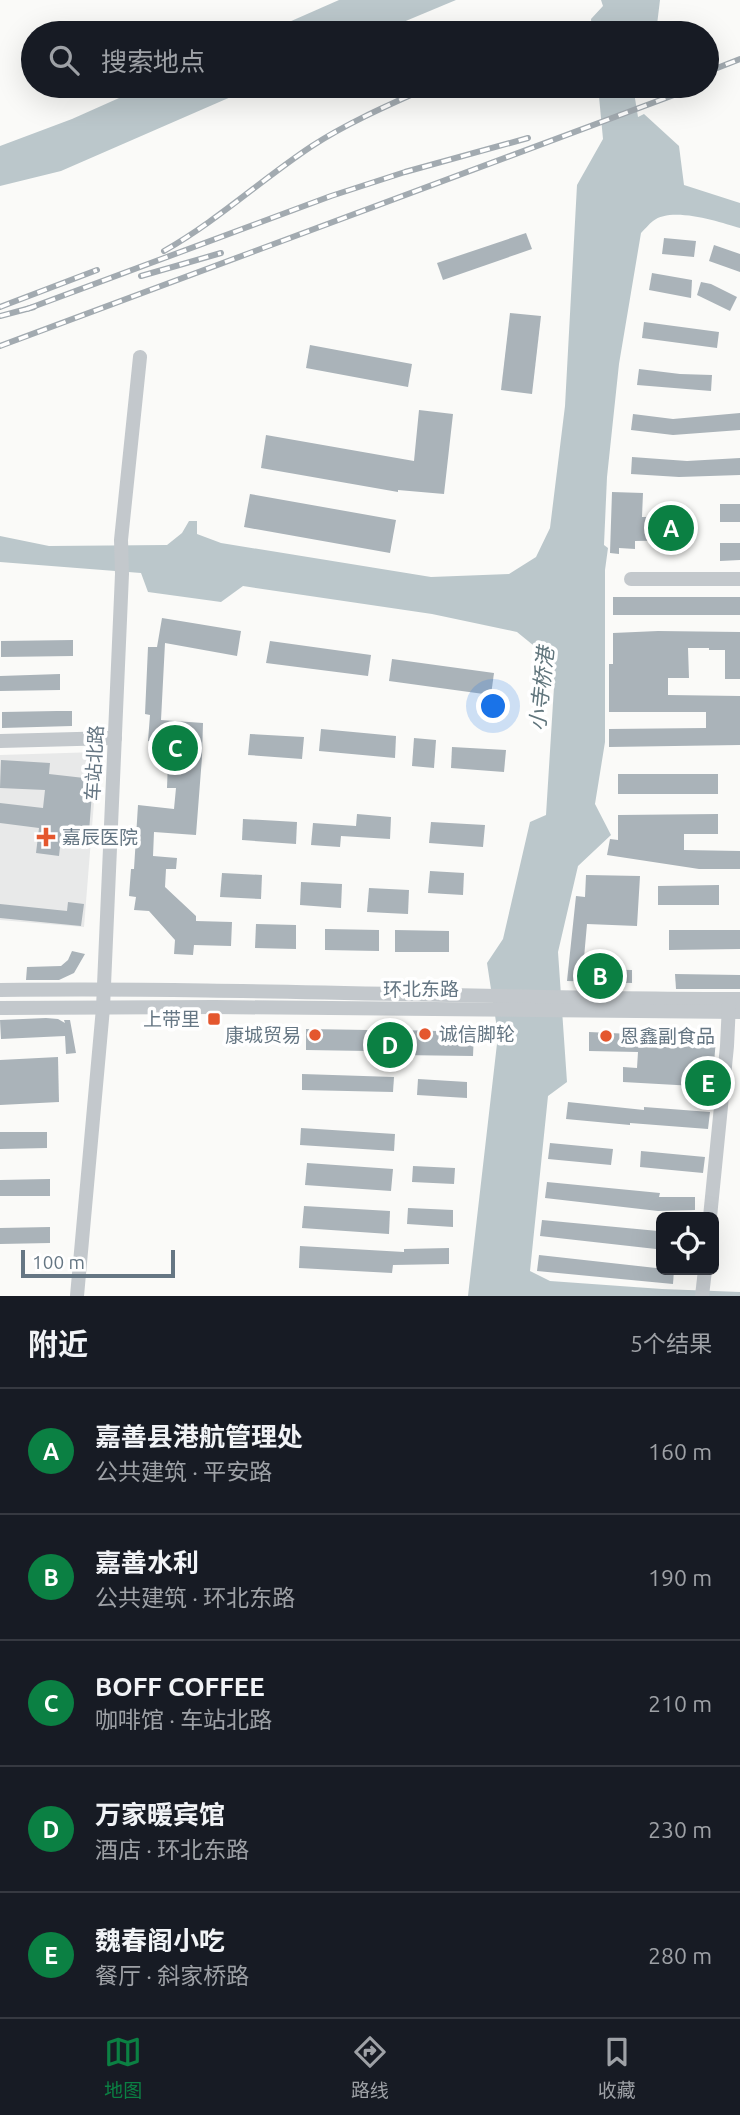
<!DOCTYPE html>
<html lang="zh">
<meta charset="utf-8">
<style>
:root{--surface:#171b24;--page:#242831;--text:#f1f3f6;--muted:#9ea1a6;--line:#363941;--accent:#0b8043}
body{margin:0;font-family:Ubuntu,"Noto Sans SC",sans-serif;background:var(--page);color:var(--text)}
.controls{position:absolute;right:21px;bottom:21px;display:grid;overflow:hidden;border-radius:10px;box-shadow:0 7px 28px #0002}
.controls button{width:63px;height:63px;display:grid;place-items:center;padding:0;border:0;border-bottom:2px solid var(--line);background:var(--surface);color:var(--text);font:35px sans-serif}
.scale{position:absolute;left:21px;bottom:18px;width:154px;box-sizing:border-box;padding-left:7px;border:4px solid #657683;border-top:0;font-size:19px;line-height:24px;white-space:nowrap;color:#657683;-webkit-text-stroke:5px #fff;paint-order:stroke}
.you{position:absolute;left:494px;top:707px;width:24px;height:24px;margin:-18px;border:5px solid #fff;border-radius:50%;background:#1a73e8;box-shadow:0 0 0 10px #1a73e833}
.badge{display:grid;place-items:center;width:46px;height:46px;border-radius:50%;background:var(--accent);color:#fff;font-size:23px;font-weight:700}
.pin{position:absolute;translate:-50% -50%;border:4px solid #fff;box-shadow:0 2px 7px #0006}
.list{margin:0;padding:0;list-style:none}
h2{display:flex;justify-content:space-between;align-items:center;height:91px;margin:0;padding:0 28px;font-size:30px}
h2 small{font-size:23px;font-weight:400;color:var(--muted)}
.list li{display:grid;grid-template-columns:46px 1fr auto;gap:21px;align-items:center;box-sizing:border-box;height:126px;padding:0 28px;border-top:2px solid var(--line)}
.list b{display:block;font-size:26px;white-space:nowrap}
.list p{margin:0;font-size:23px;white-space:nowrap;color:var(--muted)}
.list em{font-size:23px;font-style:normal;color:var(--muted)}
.icon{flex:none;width:38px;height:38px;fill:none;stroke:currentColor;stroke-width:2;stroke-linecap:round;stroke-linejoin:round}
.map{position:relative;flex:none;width:740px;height:1296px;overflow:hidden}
.search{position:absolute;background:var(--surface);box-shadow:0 7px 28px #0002;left:21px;right:21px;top:21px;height:77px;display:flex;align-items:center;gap:18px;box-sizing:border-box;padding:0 24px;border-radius:38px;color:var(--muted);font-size:26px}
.sheet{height:721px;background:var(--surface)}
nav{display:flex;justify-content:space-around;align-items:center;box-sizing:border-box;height:98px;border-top:2px solid var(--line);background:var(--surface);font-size:19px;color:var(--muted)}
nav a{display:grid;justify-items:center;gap:4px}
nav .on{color:var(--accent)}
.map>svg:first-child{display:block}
.built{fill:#e8e9e9}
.water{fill:#bbc7cb}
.building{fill:#aab3b9}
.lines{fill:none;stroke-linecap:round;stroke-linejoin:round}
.minor{stroke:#c3c8cc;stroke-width:14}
.rail-casing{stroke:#a2aab0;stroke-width:6}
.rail{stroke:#fff;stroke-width:3.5;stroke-dasharray:10;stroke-linecap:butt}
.poi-dot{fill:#e4572e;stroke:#fff;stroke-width:2.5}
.labels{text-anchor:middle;stroke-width:7;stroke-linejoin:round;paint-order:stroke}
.street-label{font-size:19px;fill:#657683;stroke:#fff}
.poi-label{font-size:19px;fill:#657683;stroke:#fff;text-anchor:start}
.water-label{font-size:21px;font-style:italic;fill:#60757c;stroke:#fff}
</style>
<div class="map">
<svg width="740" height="1296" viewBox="0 0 740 1296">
<rect width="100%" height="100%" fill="#fafaf8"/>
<!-- built -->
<path class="built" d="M98,752L84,927L0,920V755Z"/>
<!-- water -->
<g class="water">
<path d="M339,0H456L377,33H264Z"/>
<path d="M601,0H660L656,33H592L591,19L603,6Z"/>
<path d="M146,86H256L61,171L0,186V146L72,119Z"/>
<path d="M598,86H633L638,117L644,114L679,146L684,185L740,203V228C719,222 672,206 653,221C649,224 645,229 641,233L619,364L607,477L604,545L608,548L605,570V742L595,804L611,835L578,866L558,952L567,1082L548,1096L530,1271L550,1281L662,1289L740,1292V1296H468L498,1035L487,963L503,939L530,822L546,815L554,687L544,654L517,632L432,614L243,586L221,602L148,592L141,573L0,562V536L49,546L167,545L182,533L189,521H197V534L221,543L431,577L509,574L536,557L550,528L565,406L577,185L603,139Z"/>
</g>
<!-- building -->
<g class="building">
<path d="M526,233L532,249L443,280L437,263Z"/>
<path d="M664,238L696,241L694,257L662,254Z"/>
<path d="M714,245L740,254V272L709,261Z"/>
<path d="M652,273L692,280L691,298L649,290Z"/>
<path d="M701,282L711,284L737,297L730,311L697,295Z"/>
<path d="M510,313L541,316L532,394L501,390Z"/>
<path d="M644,322L719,332L717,348L642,338Z"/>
<path d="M310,345L412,364L408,387L306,368Z"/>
<path d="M639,369L680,374L712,375L711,391L637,385Z"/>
<path d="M419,410L453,414L444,494L398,490V492L261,468L266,435L414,461Z"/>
<path d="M740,413V430L673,435L631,430L633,414L673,419Z"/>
<path d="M632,457L687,461L740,458V475L679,477L631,474Z"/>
<path d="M612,492L643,493L642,517L695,516V540L635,541V549L619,548V554L610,553Z"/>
<path d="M250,494L396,520L390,553L244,527Z"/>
<rect x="720" y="504" width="20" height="18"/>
<path d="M720,543H740V560L720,561Z"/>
<rect x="613" y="597" width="127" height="18"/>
<path d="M162,618L241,631L237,656L165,643L161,720L203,723L202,757L196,835L154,832L153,856L177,858L176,869H166L165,887L196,916V921L232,922L231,946L194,945L193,955L174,954L175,940L149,911L134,910L136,897L129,896L131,869H134L138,805L174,809L176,788H167L168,761L177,762L178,743L148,741L150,715L145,714L148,647H157Z"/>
<path d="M658,631L740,632V679H725V650H709V648H688L689,678H668V695L740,696V745L609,747V729L706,728V712H609V664H613V633Z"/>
<path d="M73,640V656L1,657V641Z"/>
<path d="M270,641L371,655L368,676L266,663Z"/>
<path d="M392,659L494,673L491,695L389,681Z"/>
<path d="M60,674V690L0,691V676Z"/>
<path d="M57,711H72V726L2,728V712Z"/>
<path d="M321,729L396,736L395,758L319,751Z"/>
<path d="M250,734L304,737L302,759L248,755Z"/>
<path d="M414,738L436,740L434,768L412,766Z"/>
<path d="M452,747L506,750L504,772L451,768Z"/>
<path d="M1,760L50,763L49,774L93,779L89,832L62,829L59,856L36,853L39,828L0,823V803L43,808L45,790L0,788Z"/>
<rect x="618" y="774" width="100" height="20"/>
<path d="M357,814L391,817L390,839L341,836L340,847L311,845L313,823L356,826Z"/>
<path d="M718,814V834H684V850L740,851V869H699L607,855L610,839L618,840V815Z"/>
<path d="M243,819L297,822L296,844L242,840Z"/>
<path d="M431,822L485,825L483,847L429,843Z"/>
<path d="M430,871L464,873L463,895L428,893Z"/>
<path d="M222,873L262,875L261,899L220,897Z"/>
<path d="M586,875L640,876L637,926L587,924L583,969L632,970V983L567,981L576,896L585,897Z"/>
<path d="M301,882L342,884L341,908L300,905Z"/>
<path d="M719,885V905H658V886Z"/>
<path d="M369,888L409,890L408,914L367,912Z"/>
<path d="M68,902L84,904L81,926L0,918V904L67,911Z"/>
<path d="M256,924L296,925V949L255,948Z"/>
<path d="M325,929L379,930V951L325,950Z"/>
<path d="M395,930L449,931V952H395Z"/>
<path d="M669,930H740V949L669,950Z"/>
<path d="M72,951L85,954L74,973L59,980H26L27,967L61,966L68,960Z"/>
<path d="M675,974L740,975V989H676Z"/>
<path d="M46,1018L58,1019L65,1023L64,1020H70L76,1053L66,1054L65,1036L1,1039L0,1020Z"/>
<path d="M380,1024L401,1026V1030L474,1032L473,1056L399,1055V1058L385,1057L386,1038L379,1037Z"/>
<path d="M306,1029L368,1030V1051L306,1050Z"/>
<path d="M589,1032L631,1034V1036L716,1039L712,1087L623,1082V1067L637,1068L638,1052L589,1051Z"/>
<path d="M58,1057L59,1102L0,1105V1060Z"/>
<path d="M302,1074L394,1077L393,1092L302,1090Z"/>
<path d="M418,1079L467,1082V1098L417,1095Z"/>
<path d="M568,1102L644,1110V1107L710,1112L708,1129L630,1123V1125L566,1119Z"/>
<path d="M301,1128L395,1134L394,1151L300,1145Z"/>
<path d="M0,1132H47V1148L0,1149Z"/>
<path d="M550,1143L613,1149L611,1165L548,1159Z"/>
<path d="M641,1151L705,1157L703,1173L640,1167Z"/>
<path d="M307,1163L393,1169L391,1191L305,1185Z"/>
<path d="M413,1166L455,1168L454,1184L412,1182Z"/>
<path d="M50,1179V1196H0V1180Z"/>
<path d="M547,1182L660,1193L659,1197H695V1210L658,1211L545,1198Z"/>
<path d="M304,1206L390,1211L389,1234L302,1228Z"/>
<path d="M408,1208L453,1210V1227L407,1224Z"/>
<path d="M542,1220L658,1231L656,1249L540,1236Z"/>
<path d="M50,1227V1243L0,1244V1228Z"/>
<path d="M300,1246L404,1252V1249L449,1248V1264L393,1265L392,1273L299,1268Z"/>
<path d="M539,1255L674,1270L673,1284L537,1271Z"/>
</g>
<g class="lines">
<!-- minor -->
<g class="minor">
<path d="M631,579H740"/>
<path d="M0,741L115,738"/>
<path d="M0,990C247,987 493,999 740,999"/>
<path d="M0,1008L215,1007L740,1012"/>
<path d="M710,1217L727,1046L729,1004"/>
<path d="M77,1296L103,1008L122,574L121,540L140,357"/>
<path d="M702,1296L705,1270"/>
</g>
<defs>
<g id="rail">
<path d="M707,72L740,59"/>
<path d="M164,251C217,221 262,179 312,146C349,122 391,104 431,86"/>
<path d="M141,276L221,253"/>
<path d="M0,307L97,270"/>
<path d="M27,309L331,196L405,172L528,138"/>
<path d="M0,316L34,307"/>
<path d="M0,346L698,86"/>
</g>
</defs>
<!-- rail casing -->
<use href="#rail" class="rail-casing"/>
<!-- rail -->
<use href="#rail" class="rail"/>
</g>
<!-- markers -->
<g class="poi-dot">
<path d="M42.5 826.5h7v7h7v7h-7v7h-7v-7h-7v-7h7z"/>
<rect x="207" y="1012" width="14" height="14" rx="3.5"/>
<circle cx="425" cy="1034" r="7"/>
<circle cx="315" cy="1035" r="7"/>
<circle cx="606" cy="1036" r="7"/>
</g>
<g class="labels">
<!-- street labels -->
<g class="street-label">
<text transform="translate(94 763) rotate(-87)" y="7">车站北路</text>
<text x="421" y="996">环北东路</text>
</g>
<!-- poi labels -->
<g class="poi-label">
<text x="62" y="844">嘉辰医院</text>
<text x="200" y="1026" text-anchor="end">上带里</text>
<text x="439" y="1041">诚信脚轮</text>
<text x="301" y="1042" text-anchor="end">康城贸易</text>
<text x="620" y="1043">恩鑫副食品</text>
</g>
<!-- water labels -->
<g class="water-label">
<text transform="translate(542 689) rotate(-84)" y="7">小寺桥港</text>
</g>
</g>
</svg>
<div class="controls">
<button><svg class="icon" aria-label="locate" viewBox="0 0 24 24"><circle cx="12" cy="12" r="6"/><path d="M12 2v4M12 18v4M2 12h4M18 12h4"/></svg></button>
</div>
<div class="scale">100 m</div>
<div class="you"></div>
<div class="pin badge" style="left:671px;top:528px">A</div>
<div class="pin badge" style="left:600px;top:976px">B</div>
<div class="pin badge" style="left:175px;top:748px">C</div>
<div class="pin badge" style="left:390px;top:1045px">D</div>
<div class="pin badge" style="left:708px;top:1083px">E</div>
<div class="search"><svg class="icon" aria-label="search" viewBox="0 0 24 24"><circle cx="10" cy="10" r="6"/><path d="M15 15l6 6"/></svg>搜索地点</div>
</div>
<section class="sheet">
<h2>附近<small>5个结果</small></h2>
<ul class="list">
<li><span class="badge">A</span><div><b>嘉善县港航管理处</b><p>公共建筑 · 平安路</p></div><em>160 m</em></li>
<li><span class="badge">B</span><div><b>嘉善水利</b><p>公共建筑 · 环北东路</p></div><em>190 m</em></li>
<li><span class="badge">C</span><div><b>BOFF COFFEE</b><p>咖啡馆 · 车站北路</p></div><em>210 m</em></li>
<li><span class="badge">D</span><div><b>万家暖宾馆</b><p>酒店 · 环北东路</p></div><em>230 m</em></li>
<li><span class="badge">E</span><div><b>魏春阁小吃</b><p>餐厅 · 斜家桥路</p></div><em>280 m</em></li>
</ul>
</section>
<nav>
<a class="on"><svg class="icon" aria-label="map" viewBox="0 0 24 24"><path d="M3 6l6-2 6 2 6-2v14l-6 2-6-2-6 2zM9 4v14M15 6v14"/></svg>地图</a>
<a><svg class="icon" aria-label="directions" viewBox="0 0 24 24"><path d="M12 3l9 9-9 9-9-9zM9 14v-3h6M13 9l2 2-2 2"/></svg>路线</a>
<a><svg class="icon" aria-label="saved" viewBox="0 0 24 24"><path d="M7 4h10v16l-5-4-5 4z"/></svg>收藏</a>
</nav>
